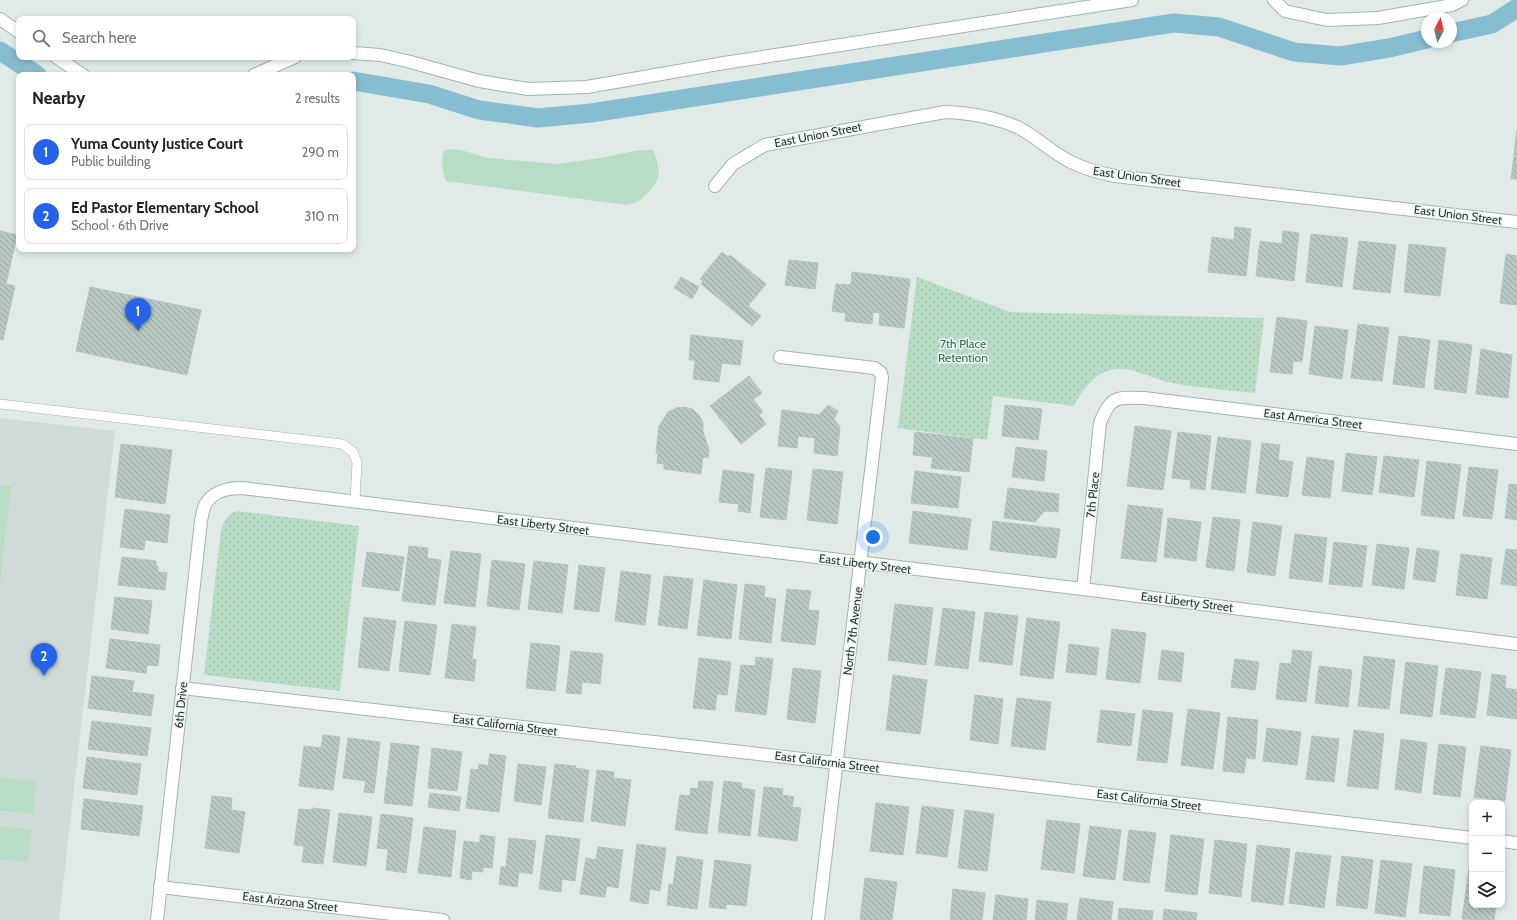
<!DOCTYPE html>
<meta charset="utf-8">
<style>
:root{--surface:#fff;--page:#f6f6f6;--text:#202124;--muted:#757577;--line:#e0e0e0;--accent:#2563eb}
body{margin:0;font-family:Cabin,sans-serif;background:var(--page);color:var(--text)}
.controls{position:absolute;right:12px;bottom:12px;display:grid;overflow:hidden;border-radius:8px;box-shadow:0 2px 6px #0003}
.controls button{width:36px;height:36px;display:grid;place-items:center;padding:0;border:0;border-bottom:1px solid var(--line);background:var(--surface);color:var(--text);font:20px sans-serif}
.compass{position:absolute;left:1421px;top:12px;width:36px;height:36px;border-radius:50%;background:var(--surface);box-shadow:0 2px 6px #0003;rotate:7deg}
.you{position:absolute;left:873px;top:537px;width:14px;height:14px;margin:-10px;border:3px solid #fff;border-radius:50%;background:#1a73e8;box-shadow:0 0 0 6px #1a73e833}
.badge{display:grid;place-items:center;width:26px;height:26px;border-radius:50%;background:var(--accent);color:#fff;font-size:13px;font-weight:700}
.pin{position:absolute;translate:-50% -33px;filter:drop-shadow(0 1px 2px #0008)}
.pin::after{content:'';position:absolute;top:21px;width:14px;height:12px;background:inherit;clip-path:polygon(0 0,100% 0,50% 100%)}
.list{margin:0;padding:0;list-style:none}
h2{display:flex;justify-content:space-between;align-items:center;height:52px;margin:0;padding:0 16px;font-size:17px}
h2 small{font-size:13px;font-weight:400;color:var(--muted)}
.list li{display:grid;grid-template-columns:26px 1fr auto;gap:12px;align-items:center;box-sizing:border-box;height:56px;margin:0 8px 8px;padding:0 8px;border:1px solid var(--line);border-radius:8px}
.list b{display:block;font-size:15px;white-space:nowrap}
.list p{margin:0;font-size:13px;white-space:nowrap;color:var(--muted)}
.list em{font-size:13px;font-style:normal;color:var(--muted)}
.icon{flex:none;width:22px;height:22px;fill:none;stroke:currentColor;stroke-width:2;stroke-linecap:round;stroke-linejoin:round}
.map{position:relative;flex:none;width:1517px;height:920px;overflow:hidden}
.search{position:absolute;background:var(--surface);box-shadow:0 2px 6px #0003;left:16px;top:16px;width:340px;height:44px;display:flex;align-items:center;gap:10px;box-sizing:border-box;padding:0 14px;border-radius:8px;color:var(--muted);font-size:15px}
.panel{position:absolute;background:var(--surface);box-shadow:0 2px 6px #0003;left:16px;top:72px;width:340px;height:180px;border-radius:8px}
.map>svg:first-child{display:block}
.built{fill:#cedbd6}
.grass{fill:#b8dcc6}
.park{fill:url(#park-dots)}
.lines{fill:none;stroke-linecap:round;stroke-linejoin:round}
.canal{stroke:#87bdd0;stroke-width:19}
.building{fill:url(#building-back-hatch);stroke:#b2c4bf}
.service-casing{stroke:#a3b3af;stroke-width:10}
.minor-casing{stroke:#a3b3af;stroke-width:14}
.service{stroke:#fff;stroke-width:9}
.minor{stroke:#fff;stroke-width:12}
.labels{text-anchor:middle;stroke-width:3;stroke-linejoin:round;paint-order:stroke}
.street-label{font-size:12px;fill:#213b37;stroke:#f0f7f5}
.park-label{font-size:12px;fill:#2b714e;stroke:#f0f7f5}
</style>
<div class="map">
<svg width="1517" height="920" viewBox="0 0 1517 920">
<defs>
<pattern id="park-dots" width="8" height="8" patternUnits="userSpaceOnUse"><rect width="8" height="8" fill="#b8dcc6"/><path d="M2 2h.1M6 6h.1" fill="none" stroke="#9ebeab" stroke-width="1.8" stroke-linecap="round"/></pattern>
<pattern id="building-back-hatch" width="6" height="6" patternUnits="userSpaceOnUse"><rect width="6" height="6" fill="#b8c8c3"/><path d="M-1 5l2 2M0 0l6 6M5-1l2 2" fill="none" stroke="#95a49f"/></pattern>
</defs>
<rect width="100%" height="100%" fill="#e0ebe7"/>
<!-- built -->
<path class="built" d="M0,418L115,431L59,920H0Z"/>
<!-- grass -->
<g class="grass">
<path d="M449,149L461,150L488,158L557,164L600,158L640,150H653C657,158 660,169 658,178C656,185 643,199 637,202C634,203 630,204 627,205L446,181C442,170 441,162 444,151Z"/>
<path d="M0,485L11,486L0,583Z"/>
<path d="M0,777L37,782L33,814L0,810Z"/>
<path d="M0,826L31,830L28,862L0,859Z"/>
</g>
<!-- park -->
<g class="park">
<path d="M917,277L1010,312L1264,318L1255,393C1227,390 1199,388 1172,383C1158,380 1145,374 1131,370C1103,363 1085,384 1074,406L993,396L987,440L898,428Z"/>
<path d="M237,511L359,526L340,691L204,675L221,530C225,520 227,514 237,511Z"/>
</g>
<g class="lines">
<!-- canal -->
<g class="canal">
<path d="M1451,33L1492,24L1517,8"/>
<path d="M0,51L37,75"/>
<path d="M353,81L429,94L479,110L538,118L591,113L1174,23L1219,27L1294,52L1340,56L1389,48L1427,39"/>
</g>
</g>
<!-- building -->
<g class="building">
<path d="M1517,130V179H1511Z"/>
<path d="M1235,227L1251,229L1246,276L1208,272L1212,237L1234,240Z"/>
<path d="M0,231L17,235L6,284L15,286L3,340L0,339Z"/>
<path d="M1283,231L1299,233L1294,281L1256,276L1260,241L1282,244Z"/>
<path d="M1311,234L1348,238L1342,287L1306,282Z"/>
<path d="M1359,241L1396,245L1390,293L1353,289Z"/>
<path d="M1409,244L1446,248L1440,296L1404,292Z"/>
<path d="M722,252L728,257L730,255L766,284L748,306L761,316L752,326L701,284L703,281L700,279Z"/>
<path d="M1506,254L1517,256V305L1500,303Z"/>
<path d="M789,260L818,263L815,289L785,285Z"/>
<path d="M852,272L910,279L904,328L879,325L880,313L873,312L872,324L845,321L846,313L832,311L836,284L851,285Z"/>
<path d="M681,277L699,287L692,299L674,288Z"/>
<path d="M90,287L201,310L187,375L76,351Z"/>
<path d="M1277,317L1307,321L1302,362L1293,361L1292,374L1270,372Z"/>
<path d="M1358,324L1389,328L1382,381L1351,378Z"/>
<path d="M1315,326L1348,330L1342,379L1309,374Z"/>
<path d="M691,335L743,341L740,365L722,363L719,382L693,379L695,360H689Z"/>
<path d="M1399,336L1430,340L1424,388L1393,384Z"/>
<path d="M1439,340L1472,345L1466,393L1434,389Z"/>
<path d="M1481,349L1512,355L1508,398L1476,394Z"/>
<path d="M749,376L762,393L753,399L763,412L759,415L766,424L741,444L710,406Z"/>
<path d="M828,405L838,411L834,419L840,427L837,456L814,453L815,438L798,436L797,448L778,446L782,410L819,415Z"/>
<path d="M1005,405L1042,409L1038,440L1002,436Z"/>
<path d="M684,407L692,409L699,415L703,423V431L709,450L708,458L703,457L701,474L664,469V464L657,463L658,453H656L659,426L668,412L676,408Z"/>
<path d="M1135,426L1171,431L1163,490L1127,486Z"/>
<path d="M915,432L973,439L969,472L931,468L933,457L913,455Z"/>
<path d="M1178,432L1211,436L1205,490L1190,488L1191,480L1172,478Z"/>
<path d="M1218,437L1251,441L1245,493L1211,489Z"/>
<path d="M1262,443L1280,445L1278,460L1293,462L1288,497L1256,493Z"/>
<path d="M121,444L172,450L165,504L115,497Z"/>
<path d="M1016,447L1047,451L1044,481L1012,477Z"/>
<path d="M1346,453L1377,457L1372,495L1342,491Z"/>
<path d="M1384,456L1419,460L1414,497L1379,492Z"/>
<path d="M1307,457L1334,461L1330,498L1302,495Z"/>
<path d="M1427,461L1461,465L1454,519L1421,515Z"/>
<path d="M1469,467L1498,470L1492,519L1463,516Z"/>
<path d="M766,468L792,471L786,520L760,517Z"/>
<path d="M813,469L843,472L837,524L807,520Z"/>
<path d="M723,470L754,474L750,513L738,511L739,504L719,502Z"/>
<path d="M915,471L961,477L958,508L911,503Z"/>
<path d="M1509,484L1517,485V520L1505,518Z"/>
<path d="M1008,488L1059,494L1058,512L1045,511L1035,522L1004,518Z"/>
<path d="M1128,505L1163,509L1156,562L1121,558Z"/>
<path d="M125,509L170,515L167,543L145,540L144,550L120,547Z"/>
<path d="M913,511L971,519L967,550L909,543Z"/>
<path d="M1213,517L1240,520L1234,571L1206,567Z"/>
<path d="M1168,518L1201,522L1196,561L1164,557Z"/>
<path d="M993,521L1060,529L1056,558L990,550Z"/>
<path d="M1253,522L1282,526L1275,576L1247,572Z"/>
<path d="M1295,534L1327,538L1322,582L1289,578Z"/>
<path d="M1334,542L1367,546L1362,587L1329,584Z"/>
<path d="M1377,544L1409,548L1404,589L1372,585Z"/>
<path d="M409,546L428,548L427,558L441,560L435,605L402,601Z"/>
<path d="M1417,548L1439,551L1435,582L1413,579Z"/>
<path d="M1506,549L1517,550V586L1501,584Z"/>
<path d="M451,551L481,554L475,607L444,603Z"/>
<path d="M367,552L404,557L399,591L362,586Z"/>
<path d="M1461,554L1492,558L1487,599L1456,595Z"/>
<path d="M122,557L156,561V566H158V572L167,573L165,590L118,585Z"/>
<path d="M492,560L525,564L519,610L487,606Z"/>
<path d="M534,561L568,565L562,613L528,609Z"/>
<path d="M579,565L605,568L599,612L574,609Z"/>
<path d="M621,571L651,575L645,625L615,621Z"/>
<path d="M664,576L693,579L687,629L658,625Z"/>
<path d="M704,580L737,585L731,639L697,635Z"/>
<path d="M745,584L765,586L764,597L776,599L771,643L739,639Z"/>
<path d="M787,589L811,591L808,610L819,611L815,645L781,641Z"/>
<path d="M115,597L152,601L148,634L111,629Z"/>
<path d="M895,604L933,608L926,665L888,660Z"/>
<path d="M943,608L975,612L968,669L935,665Z"/>
<path d="M985,612L1018,616L1012,665L979,661Z"/>
<path d="M364,617L396,621L389,671L358,667Z"/>
<path d="M1027,618L1060,622L1053,679L1020,675Z"/>
<path d="M405,621L437,625L430,675L399,671Z"/>
<path d="M452,624L476,627L472,659L476,660L474,681L445,678Z"/>
<path d="M1112,629L1146,633L1140,683L1106,679Z"/>
<path d="M110,639L160,645L158,666L147,665L146,673L106,668Z"/>
<path d="M531,643L560,646L555,691L526,688Z"/>
<path d="M1069,644L1099,648L1096,675L1066,672Z"/>
<path d="M1162,650L1184,653L1181,682L1158,679Z"/>
<path d="M1293,650L1312,652L1306,702L1276,699L1280,663L1291,664Z"/>
<path d="M571,651L603,654L600,684L582,682L581,694L566,693Z"/>
<path d="M1364,656L1395,660L1389,709L1358,706Z"/>
<path d="M756,657L773,659L766,715L735,711L741,665L755,666Z"/>
<path d="M699,658L731,662L727,695L717,694L715,710L693,708Z"/>
<path d="M1235,659L1259,662L1255,690L1231,687Z"/>
<path d="M1406,662L1438,666L1432,717L1400,713Z"/>
<path d="M1319,666L1352,670L1348,707L1315,703Z"/>
<path d="M793,668L821,671L815,723L787,719Z"/>
<path d="M1446,668L1481,672L1475,718L1440,714Z"/>
<path d="M1492,674L1506,676L1505,688L1517,690V719L1487,715Z"/>
<path d="M893,675L927,680L920,734L886,730Z"/>
<path d="M92,676L134,681L132,692L154,695L151,716L88,708Z"/>
<path d="M975,695L1003,699L998,744L970,740Z"/>
<path d="M1017,698L1051,702L1045,750L1011,746Z"/>
<path d="M1188,709L1220,713L1213,769L1181,765Z"/>
<path d="M1101,710L1135,714L1131,746L1097,742Z"/>
<path d="M1143,710L1173,713L1167,763L1137,760Z"/>
<path d="M1228,717L1258,720L1255,759L1246,758L1244,773L1223,771Z"/>
<path d="M92,721L151,728L147,756L88,749Z"/>
<path d="M1267,728L1301,732L1297,765L1263,761Z"/>
<path d="M1354,730L1384,734L1378,789L1347,786Z"/>
<path d="M323,735L340,737L333,790L299,786L304,746L321,748Z"/>
<path d="M1312,736L1339,739L1334,782L1306,779Z"/>
<path d="M348,738L380,742L374,793L364,792L366,781L343,778Z"/>
<path d="M1401,739L1427,743L1421,793L1395,789Z"/>
<path d="M391,743L419,746L412,806L384,803Z"/>
<path d="M1439,744L1466,747L1460,797L1433,794Z"/>
<path d="M1481,746L1511,750L1505,801L1474,797Z"/>
<path d="M432,748L462,752L457,791L428,788Z"/>
<path d="M490,754L506,756L499,812L466,808L471,769L478,770L479,764L488,766Z"/>
<path d="M87,757L141,764L137,795L83,788Z"/>
<path d="M518,764L546,767L541,805L514,801Z"/>
<path d="M555,764L576,766L575,768L589,770L583,822L548,818Z"/>
<path d="M597,770L614,772L613,778L631,780L625,826L591,821Z"/>
<path d="M699,781L713,782L707,834L675,830L680,795L690,796L691,788L698,789Z"/>
<path d="M724,781L742,783L741,788L755,790L750,836L718,832Z"/>
<path d="M764,787L783,789L782,795L794,797L792,807L801,808L797,841L758,836Z"/>
<path d="M430,793L461,797L459,811L428,807Z"/>
<path d="M212,796L232,798L231,810L245,812L239,853L205,848Z"/>
<path d="M84,799L143,806L139,836L81,829Z"/>
<path d="M876,803L909,807L903,855L870,851Z"/>
<path d="M922,806L954,810L947,857L916,853Z"/>
<path d="M312,808L330,810L323,864L302,862L304,846L294,845L299,809L312,810Z"/>
<path d="M965,810L994,814L987,871L958,868Z"/>
<path d="M339,813L372,817L366,866L333,862Z"/>
<path d="M381,814L413,818L406,873L386,870L388,849L377,848Z"/>
<path d="M1047,820L1080,824L1074,873L1041,869Z"/>
<path d="M1090,826L1121,830L1115,880L1083,876Z"/>
<path d="M424,827L456,831L451,877L418,873Z"/>
<path d="M1129,830L1156,833L1149,883L1123,880Z"/>
<path d="M480,835L495,837L492,868L483,867V872L472,871L471,880L460,878L464,841L480,843Z"/>
<path d="M546,835L580,839L575,881L562,879L561,892L539,889Z"/>
<path d="M1171,835L1204,839L1197,895L1165,891Z"/>
<path d="M509,838L536,841L532,874L519,872L517,887L499,884L501,867H506Z"/>
<path d="M1215,840L1247,844L1241,897L1209,893Z"/>
<path d="M637,844L666,848L660,891L650,889L648,904L630,901Z"/>
<path d="M1257,845L1290,849L1283,905L1251,901Z"/>
<path d="M598,847L623,850L618,888L607,886L605,897L580,894L586,858L596,860Z"/>
<path d="M1296,852L1331,856L1324,908L1289,903Z"/>
<path d="M677,856L703,860L697,909L667,905L669,884L673,885Z"/>
<path d="M1342,856L1373,860L1367,909L1336,905Z"/>
<path d="M715,860L751,865L746,906L726,904V909L709,907Z"/>
<path d="M1381,860L1412,864L1405,917L1375,913Z"/>
<path d="M1424,866L1455,870L1450,916L1419,913Z"/>
<path d="M1469,868H1472V905H1496L1494,920L1462,919Z"/>
<path d="M865,878L897,882L892,920H860Z"/>
<path d="M953,889L985,893L982,920H950Z"/>
<path d="M996,895L1028,899L1026,920H993Z"/>
<path d="M1080,898L1113,902L1111,920H1077Z"/>
<path d="M1037,900L1068,904L1066,920H1035Z"/>
<path d="M1119,908L1153,911L1152,920H1118Z"/>
<path d="M1164,909L1197,913L1196,920H1163Z"/>
</g>
<g class="lines">
<defs>
<path id="service" d="M0,404L342,444L353,452L357,462L355,501"/>
<g id="minor">
<path d="M1274,0L1285,11L1327,20L1378,18L1452,5L1462,0"/>
<path d="M0,19L19,32"/>
<path d="M353,53L380,55L407,61L479,81L528,89L587,87L724,63L1132,0"/>
<path d="M56,57L83,75"/>
<path d="M254,75L295,57"/>
<path d="M715,186L733,164L765,145L945,112C970,113 994,117 1017,127C1036,136 1052,153 1071,162C1085,169 1099,173 1115,176L1517,222"/>
<path d="M780,357L875,368L881,373L882,378L818,920"/>
<path d="M1083,589L1100,423C1110,396 1117,397 1144,398L1517,444"/>
<path d="M182,688L837,763L1472,838"/>
<path d="M1502,841L1517,843"/>
<path d="M160,887L443,920"/>
<path d="M157,920L201,521C202,516 203,509 205,505C213,491 227,488 242,488L1083,589L1517,644"/>
</g>
</defs>
<!-- service casing -->
<use href="#service" class="service-casing"/>
<!-- minor casing -->
<use href="#minor" class="minor-casing"/>
<!-- service -->
<use href="#service" class="service"/>
<!-- minor -->
<use href="#minor" class="minor"/>
</g>
<g class="labels">
<!-- street labels -->
<g class="street-label">
<text transform="translate(818 135) rotate(-11)" y="4">East Union Street</text>
<text transform="translate(1137 177) rotate(8)" y="4">East Union Street</text>
<text transform="translate(1458 215) rotate(7)" y="4">East Union Street</text>
<text transform="translate(1313 419) rotate(7)" y="4">East America Street</text>
<text transform="translate(1093 495) rotate(-84)" y="4">7th Place</text>
<text transform="translate(543 525) rotate(7)" y="4">East Liberty Street</text>
<text transform="translate(865 564) rotate(7)" y="4">East Liberty Street</text>
<text transform="translate(1187 602) rotate(7)" y="4">East Liberty Street</text>
<text transform="translate(853 631) rotate(-83)" y="4">North 7th Avenue</text>
<text transform="translate(181 705) rotate(-84)" y="4">6th Drive</text>
<text transform="translate(505 725) rotate(7)" y="4">East California Street</text>
<text transform="translate(827 762) rotate(7)" y="4">East California Street</text>
<text transform="translate(1149 800) rotate(7)" y="4">East California Street</text>
<text transform="translate(290 902) rotate(7)" y="4">East Arizona Street</text>
</g>
<!-- park labels -->
<g class="park-label">
<text x="963" y="348">7th Place<tspan x="963" dy="14">Retention</tspan></text>
</g>
</g>
</svg>
<div class="controls">
<button>+</button>
<button>−</button>
<button><svg class="icon" aria-label="layers" viewBox="0 0 24 24"><path d="M12 4l9 5-9 5-9-5zM3 14l9 5 9-5"/></svg></button>
</div>
<svg class="compass" viewBox="-18 -18 36 36"><path d="M0-13l5 13h-10z" fill="#e53935"/><path d="M0 13l5-13h-10z" fill="#757577"/></svg>
<div class="you"></div>
<div class="pin badge" style="left:138px;top:331px">1</div>
<div class="pin badge" style="left:44px;top:676px">2</div>
<div class="search"><svg class="icon" aria-label="search" viewBox="0 0 24 24"><circle cx="10" cy="10" r="6"/><path d="M15 15l6 6"/></svg>Search here</div>
<section class="panel">
<h2>Nearby<small>2 results</small></h2>
<ul class="list">
<li><span class="badge">1</span><div><b>Yuma County Justice Court</b><p>Public building</p></div><em>290 m</em></li>
<li><span class="badge">2</span><div><b>Ed Pastor Elementary School</b><p>School · 6th Drive</p></div><em>310 m</em></li>
</ul>
</section>
</div>
